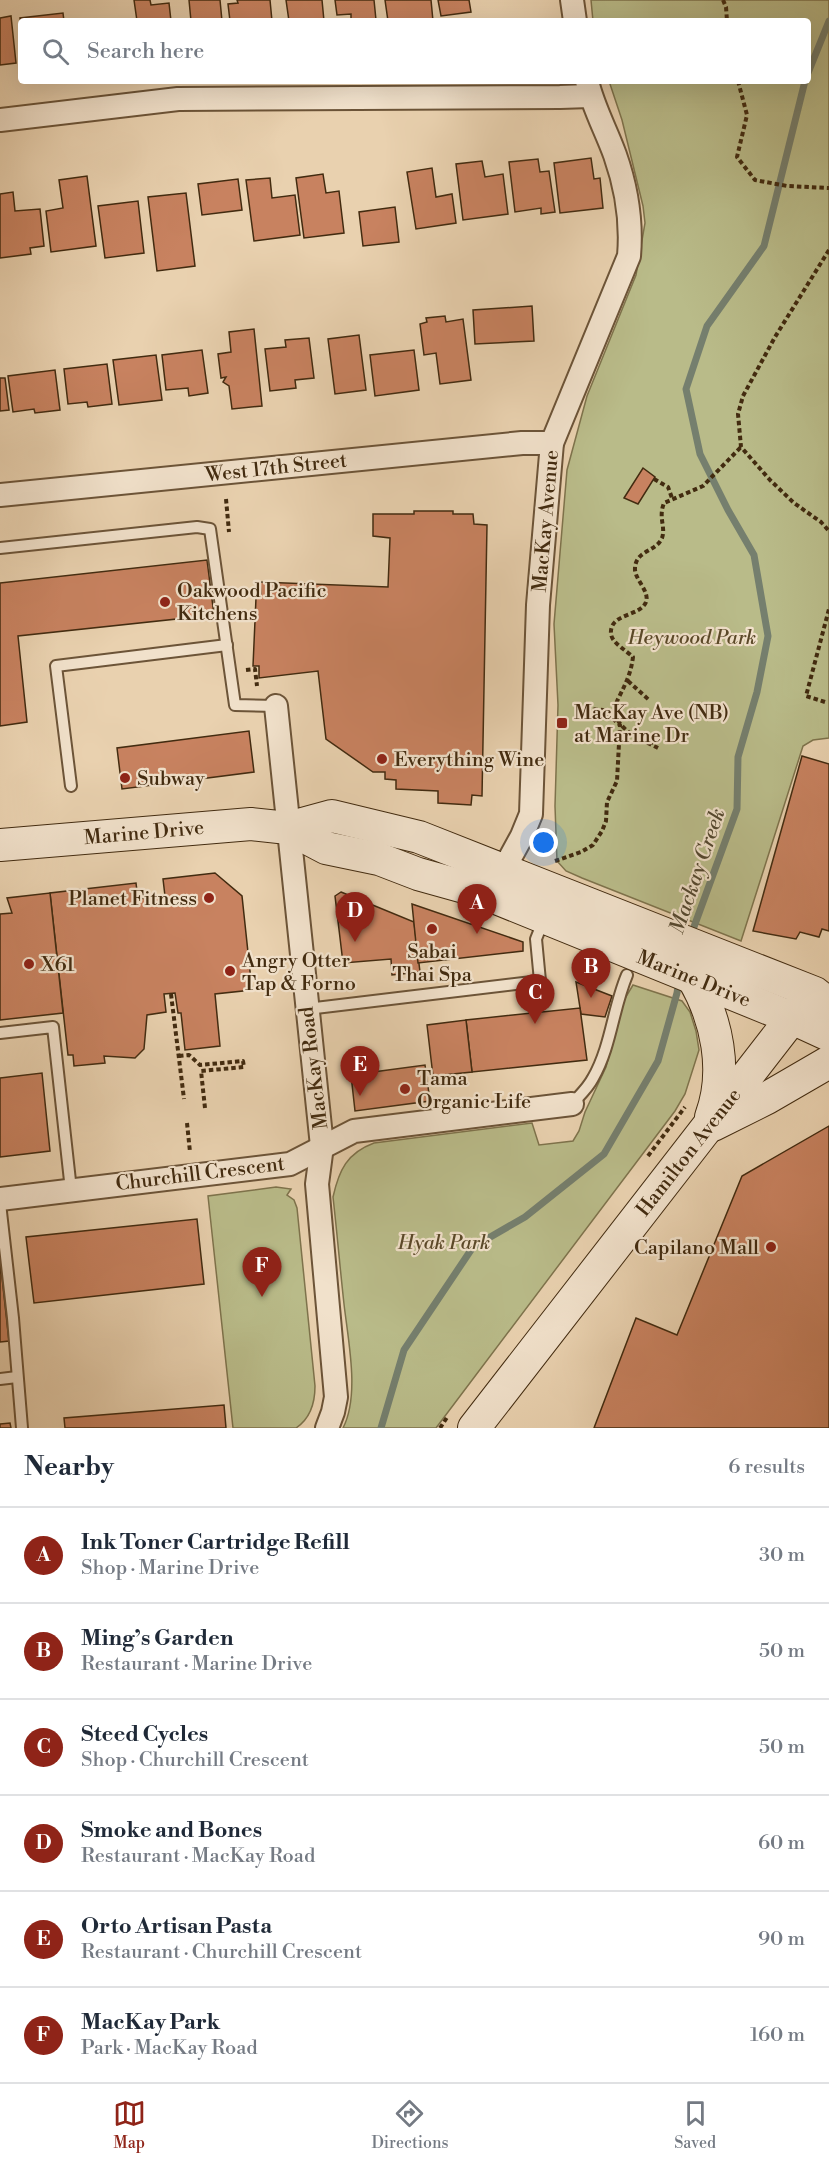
<!DOCTYPE html>
<meta charset="utf-8">
<style>
:root{--surface:#fff;--page:#f6f6f7;--text:#1f2937;--muted:#747a83;--line:#e0e1e3;--accent:#8f2418}
body{margin:0;font-family:"Libre Bodoni",serif;background:var(--page);color:var(--text)}
.you{position:absolute;left:544px;top:843px;width:21px;height:21px;margin:-15px;border:4px solid #fff;border-radius:50%;background:#1a73e8;box-shadow:0 0 0 9px #1a73e833}
.badge{display:grid;place-items:center;width:39px;height:39px;border-radius:50%;background:var(--accent);color:#fff;font-size:20px;font-weight:700}
.pin{position:absolute;translate:-50% -50px;filter:drop-shadow(0 2px 3px #0008)}
.pin::after{content:'';position:absolute;top:32px;width:21px;height:18px;background:inherit;clip-path:polygon(0 0,100% 0,50% 100%)}
.list{margin:0;padding:0;list-style:none}
h2{display:flex;justify-content:space-between;align-items:center;height:78px;margin:0;padding:0 24px;font-size:26px}
h2 small{font-size:20px;font-weight:400;color:var(--muted)}
.list li{display:grid;grid-template-columns:39px 1fr auto;gap:18px;align-items:center;box-sizing:border-box;height:96px;padding:0 24px;border-top:2px solid var(--line)}
.list b{display:block;font-size:22px;white-space:nowrap}
.list p{margin:0;font-size:20px;white-space:nowrap;color:var(--muted)}
.list em{font-size:20px;font-style:normal;color:var(--muted)}
.icon{flex:none;width:33px;height:33px;fill:none;stroke:currentColor;stroke-width:2;stroke-linecap:round;stroke-linejoin:round}
.map{position:relative;flex:none;width:829px;height:1428px;overflow:hidden}
.search{position:absolute;background:var(--surface);box-shadow:0 6px 24px #0002;left:18px;right:18px;top:18px;height:66px;display:flex;align-items:center;gap:15px;box-sizing:border-box;padding:0 21px;border-radius:6px;color:var(--muted);font-size:22px}
.sheet{height:654px;background:var(--surface)}
nav{display:flex;justify-content:space-around;align-items:center;box-sizing:border-box;height:84px;border-top:2px solid var(--line);background:var(--surface);font-size:16px;color:var(--muted)}
nav a{display:grid;justify-items:center;gap:3px}
nav .on{color:var(--accent)}
.map>svg:first-child{display:block}
.green{fill:#b9bb89;stroke:#7e734c;stroke-width:1.5}
.lines{fill:none;stroke-linecap:round;stroke-linejoin:round}
.stream{stroke:#757f6e;stroke-width:7}
.building{fill:#c88260;stroke:#422b10;stroke-width:1.5}
.lane-casing{stroke:#6c5438;stroke-width:14}
.street-casing{stroke:#6c5438;stroke-width:26}
.secondary-casing{stroke:#422b10;stroke-width:34}
.path{stroke:#422b10;stroke-width:4;stroke-dasharray:4.5 3;stroke-linecap:butt}
.lane{stroke:#f1e1cb;stroke-width:10}
.street{stroke:#f1e1cb;stroke-width:22}
.secondary{stroke:#f1e1cb;stroke-width:32}
.poi-dot{fill:#8f2418;stroke:#f1e1cb;stroke-width:2}
.labels{text-anchor:middle;stroke-width:4.5;stroke-linejoin:round;paint-order:stroke}
.street-label{font-size:20px;fill:#422b10;stroke:#f1e1cb}
.poi-label{font-size:20px;fill:#422b10;stroke:#f1e1cb;text-anchor:start}
.park-label{font-size:20px;font-style:italic;fill:#5a4828;stroke:#f1e1cb}
.water-label{font-size:21px;font-style:italic;fill:#53472f;stroke:#f1e1cb}
</style>
<div class="map">
<svg width="829" height="1428" viewBox="0 0 829 1428">
<rect width="100%" height="100%" fill="#e9d1af"/>
<filter id="stains"><feTurbulence type="fractalNoise" baseFrequency=".00333" numOctaves="4"/><feColorMatrix values="0 0 0 0 .2 0 0 0 0 .09 0 0 0 0 .02 0 0 0 .5 -.17"/></filter>
<radialGradient id="worn" r=".72"><stop offset=".6" stop-color="#630" stop-opacity="0"/><stop offset="1" stop-color="#630" stop-opacity=".3"/></radialGradient>
<!-- green -->
<g class="green">
<path d="M591,0H829V738L813,740L803,746L741,941L582,878L566,871L557,861L555,806L558,705L554,624L567,470L587,396L636,275L645,223L643,206L622,120L609,81H808V21H593Z"/>
<path d="M633,985L682,1001L690,1012L696,1031L699,1050L685,1094L675,1111L436,1428H343C360,1395 348,1340 344,1304C340,1268 337,1232 333,1197C339,1170 347,1153 374,1143L532,1123L539,1145L573,1141L579,1131L585,1112L606,1067L624,1000Z"/>
<path d="M276,1187L291,1189L287,1195L294,1200L297,1208L315,1386C315,1403 311,1418 296,1428H233L208,1196Z"/>
</g>
<g class="lines">
<!-- stream -->
<g class="stream">
<path d="M808,73L829,21"/>
<path d="M691,935L737,809L738,757L757,692L768,636L754,555L728,510L700,454L686,389L707,326L764,246L805,81"/>
<path d="M381,1428L404,1350L473,1247L525,1217L604,1154L658,1061L677,993L679,980"/>
</g>
</g>
<!-- building -->
<g class="building">
<path d="M134,0H150L151,5L169,3L171,21H134H137Z"/>
<path d="M189,0H220L222,21H191Z"/>
<path d="M237,0H270L272,21H230L228,4L238,3Z"/>
<path d="M286,0H322L324,21H289Z"/>
<path d="M335,0H374L376,20L351,21V14L337,15Z"/>
<path d="M385,0H431L433,21H388Z"/>
<path d="M438,0H469L471,12L441,16Z"/>
<path d="M63,13L64,21H21V28L20,18Z"/>
<path d="M11,16L16,63L0,65V18Z"/>
<path d="M591,158L594,179L600,178L603,208L560,213L554,163Z"/>
<path d="M538,159L540,172L549,171L555,212L541,214V208L515,212L509,162Z"/>
<path d="M482,161L485,177L503,174L508,214L463,220L456,164Z"/>
<path d="M432,168L436,197L452,194L456,223L416,229L407,172Z"/>
<path d="M323,174L326,193L339,191L344,233L304,238L296,178Z"/>
<path d="M87,176L96,246L51,252L46,211L63,208L59,180Z"/>
<path d="M270,178L272,198L295,195L300,235L254,241L246,180Z"/>
<path d="M238,179L242,210L202,215L198,184Z"/>
<path d="M13,192L15,211L40,209L44,246L30,248L31,254L0,258V194Z"/>
<path d="M186,193L195,266L157,271L148,197Z"/>
<path d="M138,201L144,253L105,258L98,206Z"/>
<path d="M395,207L399,242L363,246L359,212Z"/>
<path d="M532,306L534,341L475,344L473,310Z"/>
<path d="M445,316L446,322L463,319L471,380L440,384L436,353L424,355L420,324L427,322L426,318Z"/>
<path d="M254,329L262,406L232,409L229,386L223,382L226,377L221,378L218,354L231,352L229,332Z"/>
<path d="M359,335L366,390L335,394L328,339Z"/>
<path d="M309,338L314,378L295,380L296,388L270,391L265,349L286,347L285,340Z"/>
<path d="M202,350L208,393L189,396L188,388L166,390L162,355Z"/>
<path d="M414,350L419,390L375,396L370,355Z"/>
<path d="M156,355L162,400L119,405L113,360Z"/>
<path d="M107,364L112,404L88,407L87,402L68,404L64,369Z"/>
<path d="M55,370L60,410L35,413L34,409L13,412L8,376Z"/>
<path d="M0,378H5L9,410L0,411Z"/>
<path d="M643,468L655,477L638,504L624,498Z"/>
<path d="M414,511H453V514H473L474,524L487,525L482,796L472,795L471,805L438,803V791L396,789V780L385,779V772H373L326,739L318,671L259,678V666H253L256,598L261,597L260,582L388,587L390,538L373,536V514H414Z"/>
<path d="M207,560L214,615L18,636L27,722L0,726V583Z"/>
<path d="M249,731L254,772L122,789L117,748Z"/>
<path d="M802,756L829,764V931L822,929L819,937L800,932L796,939L753,931Z"/>
<path d="M215,873L242,896L252,990L215,994L220,1046L185,1050L181,1013H178L175,993L164,994L166,1012L147,1015L144,1049L135,1058L104,1056L105,1063L74,1066L73,1055H68L50,893L136,883L138,899L165,896L163,879Z"/>
<path d="M341,892L414,922L420,972L392,975L391,959L343,963L335,896Z"/>
<path d="M50,893L63,1013L0,1020V914L12,913L7,898Z"/>
<path d="M412,904L523,942V951L418,963Z"/>
<path d="M576,982L612,996L605,1017L581,1014Z"/>
<path d="M580,1008L587,1060L472,1072L466,1020Z"/>
<path d="M466,1020L472,1072L433,1076L427,1025Z"/>
<path d="M425,1065L430,1101L355,1111L351,1075Z"/>
<path d="M42,1073L50,1151L0,1157V1078Z"/>
<path d="M829,1126V1428H594L636,1318L677,1335L742,1176Z"/>
<path d="M197,1219L204,1284L34,1303L26,1237Z"/>
<path d="M0,1259L9,1341L0,1342Z"/>
<path d="M224,1405L226,1428H65L64,1418Z"/>
<path d="M10,1423L11,1428H0V1424Z"/>
</g>
<g class="lines">
<defs>
<g id="lane">
<path d="M0,548L197,527L210,529L235,705L276,706"/>
<path d="M71,786L56,666L227,645"/>
<path d="M307,1009L540,981L536,939L544,919"/>
<path d="M0,1033L53,1027L71,1190"/>
<path d="M572,1104C579,1096 588,1088 593,1078C611,1047 613,1008 627,975"/>
<path d="M0,1203L13,1318L22,1428"/>
<path d="M0,1379L17,1377"/>
</g>
<g id="street">
<path d="M572,0L575,21"/>
<path d="M0,120L178,99L560,97L590,96"/>
<path d="M0,495L522,443H552"/>
<path d="M276,706L322,1146L317,1184L336,1397L333,1412L327,1428"/>
<path d="M504,869L522,836L531,814L538,605L552,443L629,256C632,221 627,189 615,155C606,130 593,107 587,81"/>
<path d="M0,1199L290,1164L354,1131L572,1104"/>
</g>
<g id="secondary">
<path d="M288,828L332,816L419,837L815,993L829,1004"/>
<path d="M0,845L251,824L288,828L326,848L379,859L418,874L479,891L792,1018L829,1035"/>
<path d="M693,978C717,1019 728,1071 711,1117"/>
<path d="M713,1125L767,1098L829,1062"/>
<path d="M474,1428L792,1018L805,1003"/>
</g>
</defs>
<!-- lane casing -->
<use href="#lane" class="lane-casing"/>
<!-- street casing -->
<use href="#street" class="street-casing"/>
<!-- secondary casing -->
<use href="#secondary" class="secondary-casing"/>
<!-- path -->
<g class="path">
<path d="M723,0L726,7L727,21"/>
<path d="M738,81L747,115L737,157L755,180L787,186L829,188"/>
<path d="M829,250L775,337L743,396L738,414L741,447L770,480L794,503L821,522L829,531"/>
<path d="M654,479L668,487L672,498"/>
<path d="M226,499L229,532"/>
<path d="M246,670L255,669L257,686"/>
<path d="M628,681L649,700"/>
<path d="M825,702L806,696L829,609"/>
<path d="M651,744L656,730"/>
<path d="M658,748C638,738 604,725 619,697C626,683 631,673 633,657C627,651 612,643 611,634C609,613 640,617 646,602C650,591 634,579 635,568C636,550 656,552 662,538C666,527 658,518 664,503L703,486L741,447"/>
<path d="M555,861L581,852L593,845L602,831L606,821L607,802L617,781L620,725L603,710L588,709"/>
<path d="M171,994L184,1099"/>
<path d="M179,1056L189,1055L200,1065L243,1061L244,1067L201,1071L205,1108"/>
<path d="M187,1123L190,1152"/>
<path d="M648,1156L685,1107"/>
<path d="M440,1428L448,1416"/>
</g>
<!-- lane -->
<use href="#lane" class="lane"/>
<!-- street -->
<use href="#street" class="street"/>
<!-- secondary -->
<use href="#secondary" class="secondary"/>
</g>
<!-- markers -->
<g class="poi-dot">
<circle cx="165" cy="602" r="6"/>
<rect x="556" y="717" width="12" height="12" rx="3"/>
<circle cx="382" cy="759" r="6"/>
<circle cx="125" cy="778" r="6"/>
<circle cx="209" cy="898" r="6"/>
<circle cx="432" cy="929" r="6"/>
<circle cx="29" cy="964" r="6"/>
<circle cx="230" cy="971" r="6"/>
<circle cx="405" cy="1089" r="6"/>
<circle cx="771" cy="1247" r="6"/>
</g>
<g class="labels">
<!-- street labels -->
<g class="street-label">
<text transform="translate(276 467) rotate(-6)" y="7">West 17th Street</text>
<text transform="translate(545 521) rotate(-85)" y="7">MacKay Avenue</text>
<text transform="translate(144 832) rotate(-5)" y="7">Marine Drive</text>
<text transform="translate(694 978) rotate(22)" y="7">Marine Drive</text>
<text transform="translate(313 1068) rotate(-97)" y="7">MacKay Road</text>
<text transform="translate(688 1152) rotate(-52)" y="7">Hamilton Avenue</text>
<text transform="translate(200 1173) rotate(-7)" y="7">Churchill Crescent</text>
</g>
<!-- poi labels -->
<g class="poi-label">
<text x="177" y="597">Oakwood Pacific<tspan x="177" dy="23">Kitchens</tspan></text>
<text x="574" y="719">MacKay Ave (NB)<tspan x="574" dy="23">at Marine Dr</tspan></text>
<text x="394" y="766">Everything Wine</text>
<text x="137" y="785">Subway</text>
<text x="197" y="905" text-anchor="end">Planet Fitness</text>
<text x="432" y="958" text-anchor="middle">Sabai<tspan x="432" dy="23">Thai Spa</tspan></text>
<text x="242" y="967">Angry Otter<tspan x="242" dy="23">Tap &amp; Forno</tspan></text>
<text x="41" y="971">X61</text>
<text x="417" y="1085">Tama<tspan x="417" dy="23">Organic Life</tspan></text>
<text x="759" y="1254" text-anchor="end">Capilano Mall</text>
</g>
<!-- park labels -->
<g class="park-label">
<text x="692" y="644">Heywood Park</text>
<text x="444" y="1249">Hyak Park</text>
</g>
<!-- water labels -->
<g class="water-label">
<text transform="translate(697 871) rotate(-71)" y="7">Mackay Creek</text>
</g>
</g>
<rect width="100%" height="100%" filter="url(#stains)"/>
<rect width="100%" height="100%" fill="url(#worn)"/>
</svg>
<div class="you"></div>
<div class="pin badge" style="left:477px;top:934px">A</div>
<div class="pin badge" style="left:591px;top:998px">B</div>
<div class="pin badge" style="left:535px;top:1024px">C</div>
<div class="pin badge" style="left:355px;top:942px">D</div>
<div class="pin badge" style="left:360px;top:1096px">E</div>
<div class="pin badge" style="left:262px;top:1297px">F</div>
<div class="search"><svg class="icon" aria-label="search" viewBox="0 0 24 24"><circle cx="10" cy="10" r="6"/><path d="M15 15l6 6"/></svg>Search here</div>
</div>
<section class="sheet">
<h2>Nearby<small>6 results</small></h2>
<ul class="list">
<li><span class="badge">A</span><div><b>Ink Toner Cartridge Refill</b><p>Shop · Marine Drive</p></div><em>30 m</em></li>
<li><span class="badge">B</span><div><b>Ming’s Garden</b><p>Restaurant · Marine Drive</p></div><em>50 m</em></li>
<li><span class="badge">C</span><div><b>Steed Cycles</b><p>Shop · Churchill Crescent</p></div><em>50 m</em></li>
<li><span class="badge">D</span><div><b>Smoke and Bones</b><p>Restaurant · MacKay Road</p></div><em>60 m</em></li>
<li><span class="badge">E</span><div><b>Orto Artisan Pasta</b><p>Restaurant · Churchill Crescent</p></div><em>90 m</em></li>
<li><span class="badge">F</span><div><b>MacKay Park</b><p>Park · MacKay Road</p></div><em>160 m</em></li>
</ul>
</section>
<nav>
<a class="on"><svg class="icon" aria-label="map" viewBox="0 0 24 24"><path d="M3 6l6-2 6 2 6-2v14l-6 2-6-2-6 2zM9 4v14M15 6v14"/></svg>Map</a>
<a><svg class="icon" aria-label="directions" viewBox="0 0 24 24"><path d="M12 3l9 9-9 9-9-9zM9 14v-3h6M13 9l2 2-2 2"/></svg>Directions</a>
<a><svg class="icon" aria-label="saved" viewBox="0 0 24 24"><path d="M7 4h10v16l-5-4-5 4z"/></svg>Saved</a>
</nav>
